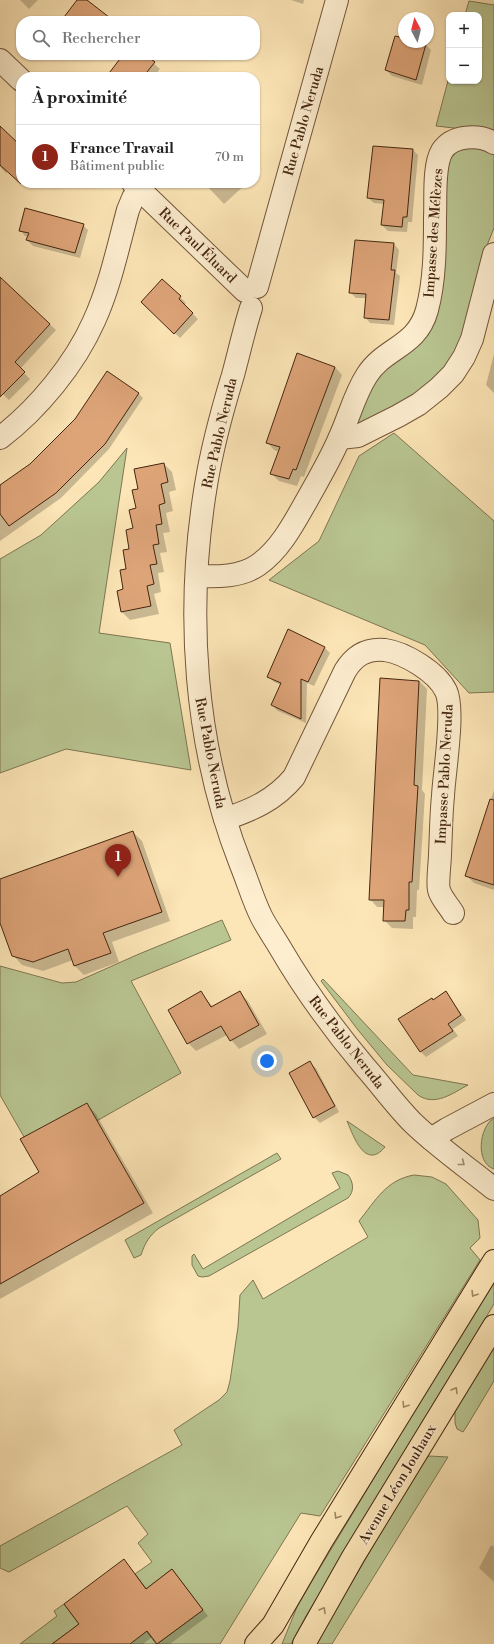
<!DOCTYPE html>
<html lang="fr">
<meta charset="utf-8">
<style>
:root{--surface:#fff;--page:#f6f6f6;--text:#222;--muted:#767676;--line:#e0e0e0;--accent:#8f2418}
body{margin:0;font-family:"Libre Bodoni",serif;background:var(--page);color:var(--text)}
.controls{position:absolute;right:12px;top:12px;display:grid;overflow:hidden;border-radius:8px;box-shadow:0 1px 3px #0004}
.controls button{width:36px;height:36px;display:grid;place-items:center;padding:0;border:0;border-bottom:1px solid var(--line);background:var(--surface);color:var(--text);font:20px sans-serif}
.compass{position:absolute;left:398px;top:12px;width:36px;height:36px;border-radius:50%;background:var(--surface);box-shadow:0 1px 3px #0004;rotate:353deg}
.you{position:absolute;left:267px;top:1061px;width:14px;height:14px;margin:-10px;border:3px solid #fff;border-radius:50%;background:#1a73e8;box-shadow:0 0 0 6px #1a73e833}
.badge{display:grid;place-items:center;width:26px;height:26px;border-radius:50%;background:var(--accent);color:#fff;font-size:13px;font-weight:700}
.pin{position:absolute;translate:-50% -33px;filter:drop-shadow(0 1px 2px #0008)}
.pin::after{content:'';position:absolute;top:21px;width:14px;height:12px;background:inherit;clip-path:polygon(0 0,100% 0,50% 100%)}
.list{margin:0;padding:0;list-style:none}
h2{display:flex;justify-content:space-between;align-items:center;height:52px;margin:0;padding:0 16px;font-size:17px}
h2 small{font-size:13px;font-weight:400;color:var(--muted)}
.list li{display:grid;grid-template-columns:26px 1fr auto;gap:12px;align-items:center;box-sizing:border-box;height:64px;padding:0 16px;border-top:1px solid var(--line)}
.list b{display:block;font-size:15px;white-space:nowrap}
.list p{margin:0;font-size:13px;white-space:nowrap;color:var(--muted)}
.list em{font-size:13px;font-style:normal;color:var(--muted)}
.icon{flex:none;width:22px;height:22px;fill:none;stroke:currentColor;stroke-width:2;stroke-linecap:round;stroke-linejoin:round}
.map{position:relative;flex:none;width:494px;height:1644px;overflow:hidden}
.search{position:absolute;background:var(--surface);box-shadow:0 1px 3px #0004;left:16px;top:16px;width:244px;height:44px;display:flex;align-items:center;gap:10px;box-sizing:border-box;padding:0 14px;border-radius:16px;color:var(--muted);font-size:15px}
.panel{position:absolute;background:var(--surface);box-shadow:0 1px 3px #0004;left:16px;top:72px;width:244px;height:116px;border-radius:16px}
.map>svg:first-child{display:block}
.green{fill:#b9c692;stroke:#7f7651}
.shadow{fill:#0003}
.building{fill:#dda478;stroke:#452610}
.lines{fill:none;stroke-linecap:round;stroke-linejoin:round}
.minor-casing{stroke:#73563a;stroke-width:24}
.major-casing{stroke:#452610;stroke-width:24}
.minor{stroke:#fdeed0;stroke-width:22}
.major{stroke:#fce5b6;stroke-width:22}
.oneway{stroke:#a18a70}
.oneway2{stroke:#a08663}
.labels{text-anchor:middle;stroke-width:3;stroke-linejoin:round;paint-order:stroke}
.street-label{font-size:14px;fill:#452610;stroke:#fdeed0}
</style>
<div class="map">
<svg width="494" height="1644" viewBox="0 0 494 1644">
<rect width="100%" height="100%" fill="#fce5b6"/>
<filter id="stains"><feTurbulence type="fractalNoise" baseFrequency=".005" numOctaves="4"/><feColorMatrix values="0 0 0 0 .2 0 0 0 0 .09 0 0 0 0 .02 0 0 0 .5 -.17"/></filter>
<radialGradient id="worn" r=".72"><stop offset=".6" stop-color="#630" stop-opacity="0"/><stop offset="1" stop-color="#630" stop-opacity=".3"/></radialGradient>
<!-- green -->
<g class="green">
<path d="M469,1L494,5V135L480,131L436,126L449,77V81H479V15H465Z"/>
<path d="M466,145L494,152V228L486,248L461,345L455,357L422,392L355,427L371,382L416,343L448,161L454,151Z"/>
<path d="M394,433L494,521V692L469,693L425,645L269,580L319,541L359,456Z"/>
<path d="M127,448L99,633L170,643L191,770L66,749L0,773V559L41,535L99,482Z"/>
<path d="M222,920L231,940L131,981L181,1073L35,1156L0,1095V966L62,983L76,982L139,954Z"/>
<path d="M323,979L413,1075L468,1085C453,1093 435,1107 418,1095L387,1065L358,1030L321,981Z"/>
<path d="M494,1118V1169C475,1163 479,1127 494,1118Z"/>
<path d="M347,1121L385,1147C365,1171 353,1135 347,1121Z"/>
<path d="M277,1153L281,1159L159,1228C149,1236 145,1243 141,1255L134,1258L125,1240Z"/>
<path d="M338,1171L348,1175C353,1181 355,1191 348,1198L209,1276L202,1277L198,1276L192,1265V1256L194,1254L203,1269L340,1188L332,1173Z"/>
<path d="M414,1175L432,1177L446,1184L478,1220L480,1238L470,1248L480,1260L320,1516L301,1513L220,1644H157L203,1610L172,1569L146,1589L135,1574L152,1562L138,1543L148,1534L127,1506L9,1572L0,1568V1546L182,1445L174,1430L219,1400L227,1392L230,1381L238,1327L240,1295L253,1280L263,1299L368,1237L359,1221C376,1200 386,1180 414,1175Z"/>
<path d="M494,1279V1304L306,1616L291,1644H282L297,1607L315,1576Z"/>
<path d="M494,1346V1381L467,1426L463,1432L457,1429L455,1423V1410Z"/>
<path d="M429,1456L448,1457L332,1644H316L421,1464Z"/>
<path d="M64,1604L79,1624L52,1644H20L57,1616L54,1611Z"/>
<path d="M145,1629L156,1644H130L129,1642Z"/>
</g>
<!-- shadow -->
<g class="shadow">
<path d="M20,0H38L29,9Z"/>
<path d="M291,0H304L303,4Z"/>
<path d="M404,39V42H415L426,45L431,50L422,85L392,76L386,70Z"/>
<path d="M68,55H78L75,60Z"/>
<path d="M125,55H144L160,69L153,77H108Z"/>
<path d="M0,128L21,147V181L8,171L6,173L0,167Z"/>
<path d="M413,150L418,155L412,222H408L407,232L388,231L382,225L384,204L374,203L368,198Z"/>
<path d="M204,183H247L224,204Z"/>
<path d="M83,225L88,230L80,258L33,246L27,240L28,237L25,236L20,230Z"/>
<path d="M394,244L399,250L396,273L400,276L394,325L370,323L365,317L366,298H356L350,292Z"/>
<path d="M0,278L56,330L20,369L30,379L9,400L0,391Z"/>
<path d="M163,280L186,303L184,305L198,319L180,338L143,302Z"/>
<path d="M494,354V393L486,385Z"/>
<path d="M335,367L342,375L304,477L301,476L297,486L279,481L271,473L279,452L274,450L267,442Z"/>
<path d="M138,393L143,398L109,449L61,498L0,541V486Z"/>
<path d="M164,464L172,472L176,490L169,492L173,511L166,513L170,532L163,533L167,552L160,553L164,572L158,573L161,592L154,594L159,614L130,620L122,612L118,591L124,590L140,489Z"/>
<path d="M289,631L325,648L330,653L314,686L307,683L306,723L278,711L272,705L281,685L274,682L268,676Z"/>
<path d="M419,681L427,689L422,790L425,794L419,890H417L416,917H413V929L392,928L384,920L385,907H377L370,899Z"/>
<path d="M494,790V890L474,883L467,876Z"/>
<path d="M133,832L142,841L170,921L112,942L119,962L84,975L75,966L73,960L43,971L22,965L13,955L0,920V880Z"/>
<path d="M201,993L213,1007L240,993L248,1001L267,1034L239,1049L227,1035L196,1051L188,1043Z"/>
<path d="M446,993L466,1020L453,1029L458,1036L426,1057L421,1052L434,1001Z"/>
<path d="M310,1063L316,1068L339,1112L320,1123L314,1117L290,1074Z"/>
<path d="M87,1104L96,1114L153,1213L0,1299V1197L41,1172Z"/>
<path d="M491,1545L494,1547V1582L479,1568Z"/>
<path d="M124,1560L147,1589L172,1570L208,1616L170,1644H157L152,1637L143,1644H54L80,1624Z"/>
</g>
<!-- building -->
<g class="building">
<path d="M77,0H87L114,21H61Z"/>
<path d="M395,36L404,38V42H419L426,44L416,80L385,70Z"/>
<path d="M123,55H145L155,62L143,77H106Z"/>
<path d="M0,126L21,146V184L0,165Z"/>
<path d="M373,146L413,149L407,217H403L402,227L381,225L384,200L367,198Z"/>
<path d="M25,208L84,224L75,253L26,240L29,233L19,231Z"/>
<path d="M355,240L394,243L391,270H395L389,320L364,318L366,294L349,293Z"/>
<path d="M0,277L50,324L15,362L25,372L0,397Z"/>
<path d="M162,279L181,296L179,299L193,313L174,334L141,302Z"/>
<path d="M297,353L335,367L296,470L293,469L289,479L270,474L280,447L266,443Z"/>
<path d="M107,371L139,393L105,444L56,493L9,526L0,514V485L30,464L75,419Z"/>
<path d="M164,463L168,482L161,484L165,503L159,505L162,524L156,525L159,544L153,545L157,564L150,565L154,584L147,586L151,606L121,612L117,591L123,589L120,570L126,569L123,550L129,549L126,530L133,528L129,510L136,508L132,490L138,489L134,469Z"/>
<path d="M288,629L325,647L308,682L301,679V719L271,705L281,683L267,677Z"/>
<path d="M380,678L419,681L414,785L418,786L412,882H409V910H406L405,921H383L384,900H369Z"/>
<path d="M490,799L494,800V885L465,876Z"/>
<path d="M133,831L162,912L103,933L111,953L74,966L68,949L33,962L12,956L0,923V879Z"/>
<path d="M201,991L211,1007L240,991L259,1025L230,1041L221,1026L187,1044L168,1010Z"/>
<path d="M446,991L461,1015L448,1024L453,1031L420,1052L398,1019L432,998L433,1000Z"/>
<path d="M310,1061L335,1106L313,1118L289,1073Z"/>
<path d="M87,1103L144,1203L0,1284V1196L39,1172L20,1139Z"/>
<path d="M124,1559L146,1589L172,1569L203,1610L157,1644L147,1631L130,1644H52L79,1624L64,1604Z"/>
</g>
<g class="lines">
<defs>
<g id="minor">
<path d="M0,60L21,80"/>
<path d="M133,183L245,291"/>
<path d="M257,287L337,0"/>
<path d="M251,308C244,330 239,353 233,375C222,411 212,448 206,485C185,612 194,746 241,865C248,882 253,900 261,916C266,926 273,936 279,946C304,989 333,1029 365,1067C381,1085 396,1106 413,1123C438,1147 467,1167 494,1189"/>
<path d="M0,438C38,409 75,364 94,321C110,286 118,247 128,210L133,198L140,190"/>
<path d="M340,438L358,436L398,416L419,404L439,388L453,374L464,357L472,339L494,254"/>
<path d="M197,576C217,577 241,577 258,565C280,550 294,523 307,500C318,480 330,460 339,439C349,418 354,395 367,375C385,347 417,347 427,310C435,280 435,247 435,217C436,199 433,166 442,151C452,135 479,134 494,143"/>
<path d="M225,819C252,810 275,800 294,777L345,671C354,656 366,648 385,650C405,653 437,672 446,691C455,710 444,773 443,796C441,815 441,835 440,854C440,862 437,884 439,890C441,898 449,906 453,913"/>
<path d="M431,1139L447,1129L494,1104"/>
</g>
<g id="major">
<path d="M256,1644L273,1625L321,1542L494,1261"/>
<path d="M304,1644L353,1557L494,1326"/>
</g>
</defs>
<!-- minor casing -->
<use href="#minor" class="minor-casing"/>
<!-- major casing -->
<use href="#major" class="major-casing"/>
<!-- minor -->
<use href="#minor" class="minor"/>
<!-- major -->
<use href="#major" class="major"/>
</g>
<!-- one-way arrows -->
<defs><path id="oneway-chevron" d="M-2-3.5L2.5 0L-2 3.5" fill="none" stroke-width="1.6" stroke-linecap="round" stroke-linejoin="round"/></defs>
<use class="oneway" href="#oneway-chevron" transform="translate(462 1163) rotate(38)"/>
<g class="oneway2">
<use href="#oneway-chevron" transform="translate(474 1294) rotate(122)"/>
<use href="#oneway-chevron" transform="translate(455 1390) rotate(-59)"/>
<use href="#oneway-chevron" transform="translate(405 1405) rotate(122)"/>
<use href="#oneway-chevron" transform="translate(337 1516) rotate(122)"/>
<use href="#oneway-chevron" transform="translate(323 1610) rotate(-60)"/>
</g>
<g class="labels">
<!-- street labels -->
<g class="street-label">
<text transform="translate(303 121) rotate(-74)" y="5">Rue Pablo Neruda</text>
<text transform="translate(433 233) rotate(-86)" y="5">Impasse des Mélèzes</text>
<text transform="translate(198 245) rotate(44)" y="5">Rue Paul Éluard</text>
<text transform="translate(219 433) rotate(-77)" y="5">Rue Pablo Neruda</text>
<text transform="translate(211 753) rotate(79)" y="5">Rue Pablo Neruda</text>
<text transform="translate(444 774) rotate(-87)" y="5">Impasse Pablo Neruda</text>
<text transform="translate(347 1042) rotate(52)" y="5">Rue Pablo Neruda</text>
<text transform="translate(397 1484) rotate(-59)" y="5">Avenue Léon Jouhaux</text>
</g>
</g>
<rect width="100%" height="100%" filter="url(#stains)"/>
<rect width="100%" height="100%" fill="url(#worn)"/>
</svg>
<div class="controls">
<button>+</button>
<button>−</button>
</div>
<svg class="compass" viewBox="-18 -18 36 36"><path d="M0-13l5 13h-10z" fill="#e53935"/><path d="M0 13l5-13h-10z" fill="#767676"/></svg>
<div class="you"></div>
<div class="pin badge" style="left:118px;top:877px">1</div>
<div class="search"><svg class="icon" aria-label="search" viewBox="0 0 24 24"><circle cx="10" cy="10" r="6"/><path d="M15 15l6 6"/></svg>Rechercher</div>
<section class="panel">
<h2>À proximité<small></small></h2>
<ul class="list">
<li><span class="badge">1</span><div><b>France Travail</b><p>Bâtiment public</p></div><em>70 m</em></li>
</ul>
</section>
</div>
